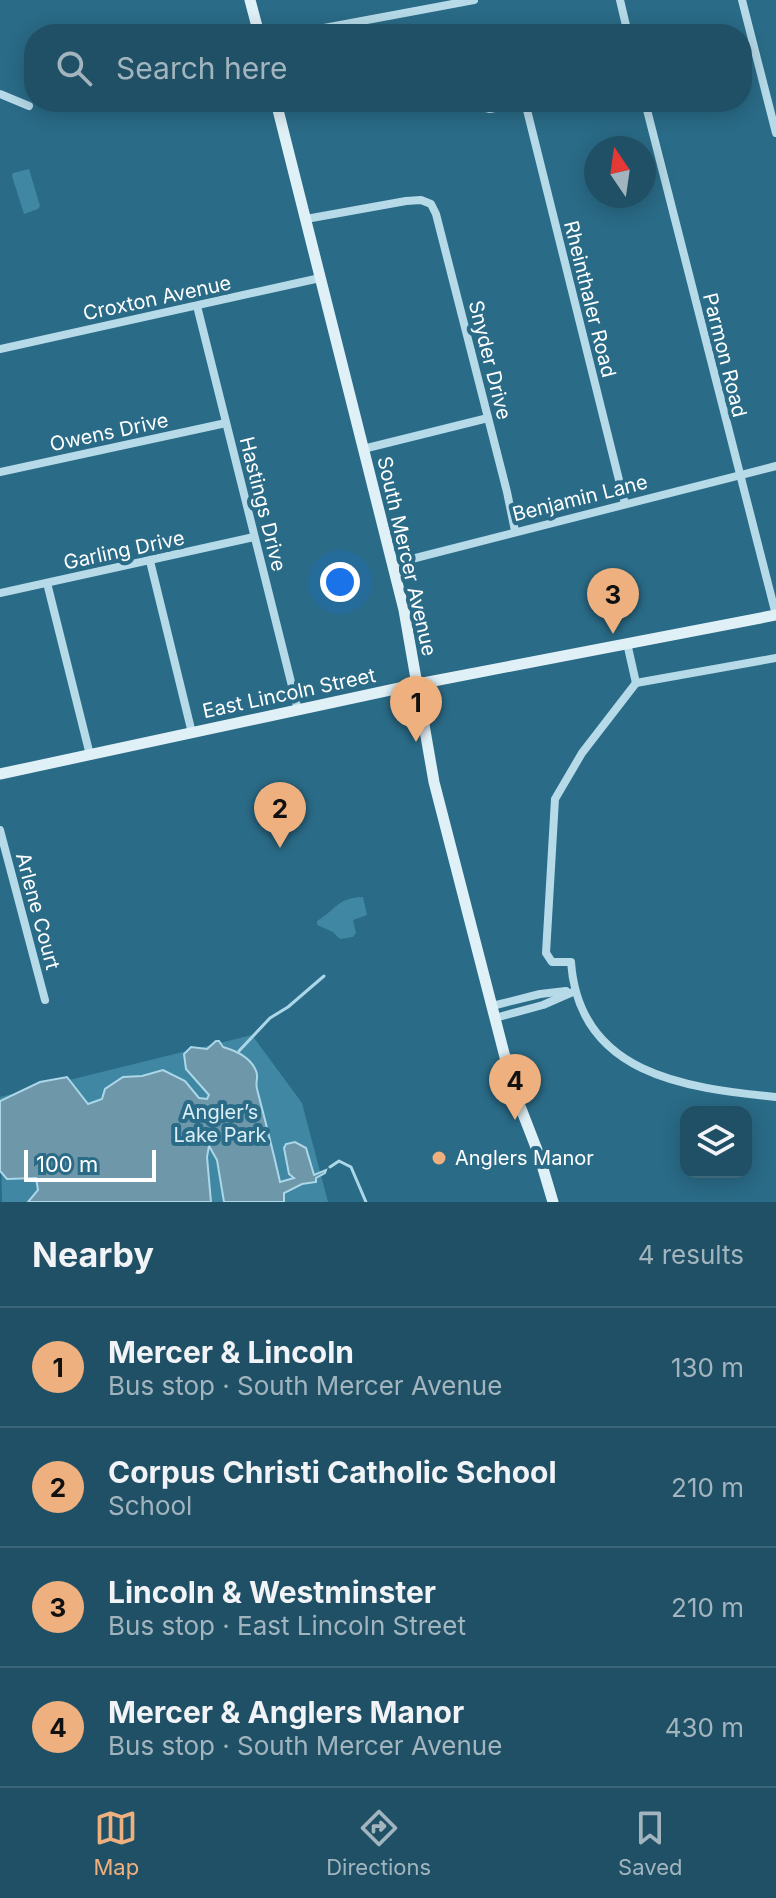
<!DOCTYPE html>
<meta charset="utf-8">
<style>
:root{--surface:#205065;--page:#2d5a6e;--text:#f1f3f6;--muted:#a2b5bf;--line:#3d6779;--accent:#eeb07e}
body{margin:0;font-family:Inter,sans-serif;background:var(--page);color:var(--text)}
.controls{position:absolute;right:24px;bottom:24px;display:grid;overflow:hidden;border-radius:16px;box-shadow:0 4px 20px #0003}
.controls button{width:72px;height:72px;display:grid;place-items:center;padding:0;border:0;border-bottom:2px solid var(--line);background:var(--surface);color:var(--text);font:40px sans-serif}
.compass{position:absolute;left:584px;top:136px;width:72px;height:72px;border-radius:50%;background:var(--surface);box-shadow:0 4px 20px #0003;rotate:347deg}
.scale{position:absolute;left:24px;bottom:20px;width:132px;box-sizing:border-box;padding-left:8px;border:4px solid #fff;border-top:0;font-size:22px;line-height:28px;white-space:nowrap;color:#fff;-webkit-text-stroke:6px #2a6b87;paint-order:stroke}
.you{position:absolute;left:340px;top:582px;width:28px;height:28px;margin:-20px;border:6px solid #fff;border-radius:50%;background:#1a73e8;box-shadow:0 0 0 12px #1a73e833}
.badge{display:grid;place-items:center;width:52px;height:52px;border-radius:50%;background:var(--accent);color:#111;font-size:26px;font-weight:700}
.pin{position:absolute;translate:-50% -66px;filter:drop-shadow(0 2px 4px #0008)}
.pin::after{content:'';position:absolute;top:42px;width:28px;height:24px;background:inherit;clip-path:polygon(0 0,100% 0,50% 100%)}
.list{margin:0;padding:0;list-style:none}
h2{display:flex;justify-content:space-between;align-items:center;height:104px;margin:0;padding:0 32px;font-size:34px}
h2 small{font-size:26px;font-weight:400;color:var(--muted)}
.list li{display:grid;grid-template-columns:52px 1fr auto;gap:24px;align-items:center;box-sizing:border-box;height:120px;padding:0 32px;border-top:2px solid var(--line)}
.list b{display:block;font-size:30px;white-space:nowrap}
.list p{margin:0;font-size:26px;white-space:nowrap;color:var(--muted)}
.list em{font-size:26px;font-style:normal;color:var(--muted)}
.icon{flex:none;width:44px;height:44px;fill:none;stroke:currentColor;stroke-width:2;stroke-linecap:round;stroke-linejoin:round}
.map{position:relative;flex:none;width:776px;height:1202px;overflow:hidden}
.search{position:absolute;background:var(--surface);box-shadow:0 4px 20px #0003;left:24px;right:24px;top:24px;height:88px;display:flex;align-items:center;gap:20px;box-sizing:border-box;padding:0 28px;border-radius:32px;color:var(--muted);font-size:30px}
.sheet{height:584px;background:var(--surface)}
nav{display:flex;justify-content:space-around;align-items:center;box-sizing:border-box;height:112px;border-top:2px solid var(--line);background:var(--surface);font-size:22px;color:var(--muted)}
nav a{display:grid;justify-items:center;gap:4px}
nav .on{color:var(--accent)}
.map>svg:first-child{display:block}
.green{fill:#3f87a3}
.water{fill:#6e97a9;stroke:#abd7e8;stroke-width:2}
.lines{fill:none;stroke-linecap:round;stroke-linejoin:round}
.stream{stroke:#abd7e8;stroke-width:3}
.street{stroke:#b6dae8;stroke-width:8}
.secondary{stroke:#e0f0f7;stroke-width:11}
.poi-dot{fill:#eeb07e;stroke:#2a6b87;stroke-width:3}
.labels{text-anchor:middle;stroke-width:8;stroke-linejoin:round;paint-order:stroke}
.street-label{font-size:20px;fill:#fff;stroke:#2a6b87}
.park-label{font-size:20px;fill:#daeef6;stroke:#2a6b87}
.poi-label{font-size:20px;fill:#fff;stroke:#2a6b87;text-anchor:start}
</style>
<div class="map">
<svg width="776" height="1202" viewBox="0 0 776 1202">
<rect width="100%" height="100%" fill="#2a6b87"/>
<!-- green -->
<g class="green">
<path d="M29,169L40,206L38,209L24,214L12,176L13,173Z"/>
<path d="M363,897L367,915L353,920L356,933L353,937L340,939L333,932L317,925V921C337,909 337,898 363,897Z"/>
<path d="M252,1035L302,1103L328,1202H2L0,1097Z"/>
</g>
<!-- water -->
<path class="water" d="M216,1041H219L223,1047C237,1051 251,1058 256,1071C259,1077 255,1082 257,1089C265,1120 273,1150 280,1182L294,1178L289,1174L284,1148L286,1144L295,1142L306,1148L314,1175L326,1170L325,1173L316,1178V1182L302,1184L284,1193V1202H224L217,1160L209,1146L207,1157L211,1202H28L38,1190L36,1178L7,1179L0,1171V1101L40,1082L67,1077L88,1104L102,1099L105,1089L123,1077L142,1076L163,1070L185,1081L199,1098L207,1099L209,1095L186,1069L184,1054L191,1047L207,1049Z"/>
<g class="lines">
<!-- stream -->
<g class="stream">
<path d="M239,1051L270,1018L288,1007L324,976"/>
<path d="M330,1167L339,1161L351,1167L366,1202"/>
</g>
<!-- street -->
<g class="street">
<path d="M620,0L628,34"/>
<path d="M742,0L776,133"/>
<path d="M292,34L474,0"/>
<path d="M0,94L29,106"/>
<path d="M525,102L625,504"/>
<path d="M645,102L776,615"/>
<path d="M473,105L490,109L525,102"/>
<path d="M306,219L406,201L421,200L431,204L436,214L507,492L515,531"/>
<path d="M197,306L298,710"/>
<path d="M0,349L320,278"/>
<path d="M363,449L488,418"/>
<path d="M0,472L226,423"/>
<path d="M150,561L192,733"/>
<path d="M392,564L776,466"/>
<path d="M47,583L90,755"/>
<path d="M0,593L254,537"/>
<path d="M627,643L636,683"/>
<path d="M776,658L636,683L582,753L555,799L546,953L552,962H571C579,1074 684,1088 776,1097"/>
<path d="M0,830L45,1000"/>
<path d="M492,1006L540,994L566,991"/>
<path d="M495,1018L543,1005L575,991"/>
</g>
<!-- secondary -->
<g class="secondary">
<path d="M250,0L259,34"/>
<path d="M276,102L404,610L434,782L513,1088L539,1155L553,1202"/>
<path d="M0,774L418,684L776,615"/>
</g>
</g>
<!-- markers -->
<circle class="poi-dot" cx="439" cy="1158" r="8"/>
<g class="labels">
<!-- street labels -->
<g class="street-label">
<text transform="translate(157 298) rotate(-12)" y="7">Croxton Avenue</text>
<text transform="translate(590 299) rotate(76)" y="7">Rheinthaler Road</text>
<text transform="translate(725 355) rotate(76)" y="7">Parmon Road</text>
<text transform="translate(490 360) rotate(76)" y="7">Snyder Drive</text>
<text transform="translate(109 432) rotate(-12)" y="7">Owens Drive</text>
<text transform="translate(580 498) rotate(-14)" y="7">Benjamin Lane</text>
<text transform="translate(263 504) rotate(76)" y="7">Hastings Drive</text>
<text transform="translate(124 550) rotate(-12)" y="7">Garling Drive</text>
<text transform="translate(407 556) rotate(77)" y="7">South Mercer Avenue</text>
<text transform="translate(289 693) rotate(-12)" y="7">East Lincoln Street</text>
<text transform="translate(38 911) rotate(75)" y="7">Arlene Court</text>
</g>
<!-- park labels -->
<g class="park-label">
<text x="220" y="1119">Angler’s<tspan x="220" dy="23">Lake Park</tspan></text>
</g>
<!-- poi labels -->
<g class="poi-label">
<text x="455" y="1165">Anglers Manor</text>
</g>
</g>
</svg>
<div class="controls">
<button><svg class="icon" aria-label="layers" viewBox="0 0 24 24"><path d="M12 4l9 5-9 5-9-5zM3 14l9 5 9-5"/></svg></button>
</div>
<svg class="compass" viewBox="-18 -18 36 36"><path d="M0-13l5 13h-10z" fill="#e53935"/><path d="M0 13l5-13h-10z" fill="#a2b5bf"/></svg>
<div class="scale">100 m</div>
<div class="you"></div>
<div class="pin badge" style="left:416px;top:742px">1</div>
<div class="pin badge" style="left:280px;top:848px">2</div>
<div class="pin badge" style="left:613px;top:634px">3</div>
<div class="pin badge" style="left:515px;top:1120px">4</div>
<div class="search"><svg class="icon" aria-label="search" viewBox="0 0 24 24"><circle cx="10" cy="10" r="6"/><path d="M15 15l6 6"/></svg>Search here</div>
</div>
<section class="sheet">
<h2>Nearby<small>4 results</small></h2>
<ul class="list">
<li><span class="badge">1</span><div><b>Mercer &amp; Lincoln</b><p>Bus stop · South Mercer Avenue</p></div><em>130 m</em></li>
<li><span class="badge">2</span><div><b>Corpus Christi Catholic School</b><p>School</p></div><em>210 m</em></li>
<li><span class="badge">3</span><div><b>Lincoln &amp; Westminster</b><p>Bus stop · East Lincoln Street</p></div><em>210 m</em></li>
<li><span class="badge">4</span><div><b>Mercer &amp; Anglers Manor</b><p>Bus stop · South Mercer Avenue</p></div><em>430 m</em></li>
</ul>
</section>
<nav>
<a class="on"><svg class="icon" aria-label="map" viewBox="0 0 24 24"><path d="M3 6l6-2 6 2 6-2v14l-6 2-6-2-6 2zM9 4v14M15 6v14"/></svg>Map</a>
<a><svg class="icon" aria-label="directions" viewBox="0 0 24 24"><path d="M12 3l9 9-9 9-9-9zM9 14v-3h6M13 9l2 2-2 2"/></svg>Directions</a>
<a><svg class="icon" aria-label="saved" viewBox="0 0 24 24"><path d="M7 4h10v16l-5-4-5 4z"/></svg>Saved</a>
</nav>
